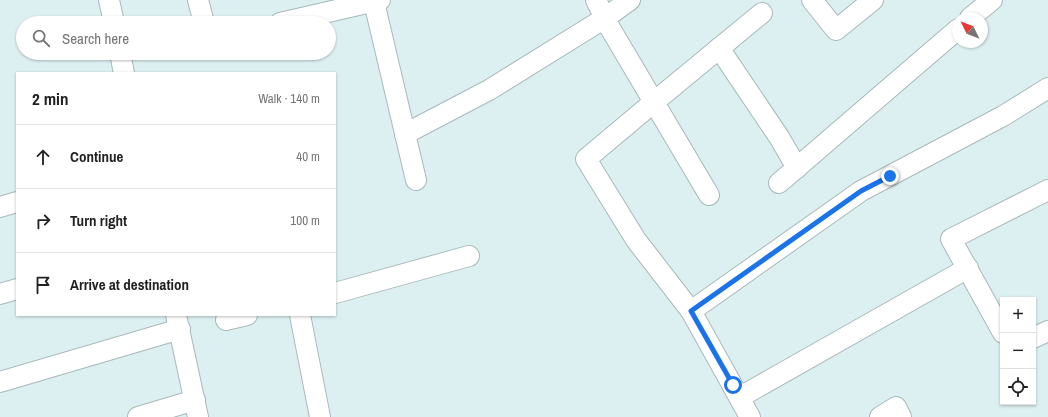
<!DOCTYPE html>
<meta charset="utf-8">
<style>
:root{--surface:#fff;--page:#f6f6f6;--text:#222;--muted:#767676;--line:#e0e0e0}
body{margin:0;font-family:"Archivo Narrow",sans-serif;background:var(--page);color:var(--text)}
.controls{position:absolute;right:12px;bottom:12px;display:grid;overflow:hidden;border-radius:0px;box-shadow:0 1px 3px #0004}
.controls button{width:36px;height:36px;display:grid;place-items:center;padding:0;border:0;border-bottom:1px solid var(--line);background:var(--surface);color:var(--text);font:20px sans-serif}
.compass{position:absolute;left:952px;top:12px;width:36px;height:36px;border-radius:50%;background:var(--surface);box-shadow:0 1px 3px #0004;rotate:313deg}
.stop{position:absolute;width:12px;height:12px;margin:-9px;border:3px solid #1a73e8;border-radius:50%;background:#fff}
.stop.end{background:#1a73e8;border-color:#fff;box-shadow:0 1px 4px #0008}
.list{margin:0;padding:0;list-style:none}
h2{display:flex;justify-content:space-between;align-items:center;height:52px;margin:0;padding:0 16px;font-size:17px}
h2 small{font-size:13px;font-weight:400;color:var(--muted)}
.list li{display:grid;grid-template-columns:26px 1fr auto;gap:12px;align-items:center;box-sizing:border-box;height:64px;padding:0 16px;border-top:1px solid var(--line)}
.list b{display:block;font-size:15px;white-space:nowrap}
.list em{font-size:13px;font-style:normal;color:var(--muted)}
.icon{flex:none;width:22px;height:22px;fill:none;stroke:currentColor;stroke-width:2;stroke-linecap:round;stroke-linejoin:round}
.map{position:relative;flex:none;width:1048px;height:417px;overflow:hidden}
.search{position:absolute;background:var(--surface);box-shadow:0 1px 3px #0004;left:16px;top:16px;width:320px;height:44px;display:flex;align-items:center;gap:10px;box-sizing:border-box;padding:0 14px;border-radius:22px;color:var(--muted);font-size:15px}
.panel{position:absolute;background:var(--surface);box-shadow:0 1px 3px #0004;left:16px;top:72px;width:320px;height:244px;border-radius:0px}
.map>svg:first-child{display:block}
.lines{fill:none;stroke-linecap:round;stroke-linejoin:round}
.minor-casing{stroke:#a8b9bb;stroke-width:22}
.minor{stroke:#fff;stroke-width:20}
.route{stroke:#1a73e8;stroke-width:5}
</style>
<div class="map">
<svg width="1048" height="417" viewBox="0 0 1048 417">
<rect width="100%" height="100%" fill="#ddf0f1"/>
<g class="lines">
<defs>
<g id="minor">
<path d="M109,0L114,23"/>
<path d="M198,0L204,23"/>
<path d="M596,0L610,28L709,195"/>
<path d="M812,0L836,30L873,0"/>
<path d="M374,2L416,180"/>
<path d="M970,18L992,0"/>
<path d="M280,23L380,0"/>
<path d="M719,48L779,137L797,168"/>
<path d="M120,53L124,73"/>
<path d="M405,134L489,90L605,18L630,0"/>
<path d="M779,183L958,29"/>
<path d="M0,207L17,202"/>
<path d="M335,293L469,256"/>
<path d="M0,294L17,289"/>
<path d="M691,311L861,191L1003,116L1048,88"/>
<path d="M176,315L198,417"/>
<path d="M300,315L320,417"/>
<path d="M226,320L247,315"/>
<path d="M1003,333L951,239L1048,190"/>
<path d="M1033,338L1048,331"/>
<path d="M0,382L180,329"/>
<path d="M740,397L968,268"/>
<path d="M138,417L195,400"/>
<path d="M750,417L691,311L636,240L586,159L654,102L762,13"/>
<path d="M880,417L896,407L901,417"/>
</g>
</defs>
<!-- minor casing -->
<use href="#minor" class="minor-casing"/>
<!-- minor -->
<use href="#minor" class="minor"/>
</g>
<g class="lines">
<!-- route -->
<path class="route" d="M733,385L691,311L861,191L890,176"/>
</g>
</svg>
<div class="controls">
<button>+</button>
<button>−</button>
<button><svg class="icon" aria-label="locate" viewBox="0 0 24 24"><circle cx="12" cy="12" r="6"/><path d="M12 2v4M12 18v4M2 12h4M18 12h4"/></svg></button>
</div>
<svg class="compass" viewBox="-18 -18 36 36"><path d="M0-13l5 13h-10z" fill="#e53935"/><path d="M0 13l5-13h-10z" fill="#767676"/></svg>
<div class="stop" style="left:733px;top:385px"></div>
<div class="stop end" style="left:890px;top:176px"></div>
<div class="search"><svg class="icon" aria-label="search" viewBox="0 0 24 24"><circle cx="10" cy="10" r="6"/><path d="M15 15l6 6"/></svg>Search here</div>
<section class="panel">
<h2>2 min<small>Walk · 140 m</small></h2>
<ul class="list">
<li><svg class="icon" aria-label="ahead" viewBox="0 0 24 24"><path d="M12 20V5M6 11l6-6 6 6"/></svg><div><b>Continue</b></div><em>40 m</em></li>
<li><svg class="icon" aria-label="right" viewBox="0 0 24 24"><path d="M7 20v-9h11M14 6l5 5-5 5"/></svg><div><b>Turn right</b></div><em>100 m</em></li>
<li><svg class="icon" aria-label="arrive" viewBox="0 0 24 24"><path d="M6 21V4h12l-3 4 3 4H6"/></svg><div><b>Arrive at destination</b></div></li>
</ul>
</section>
</div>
